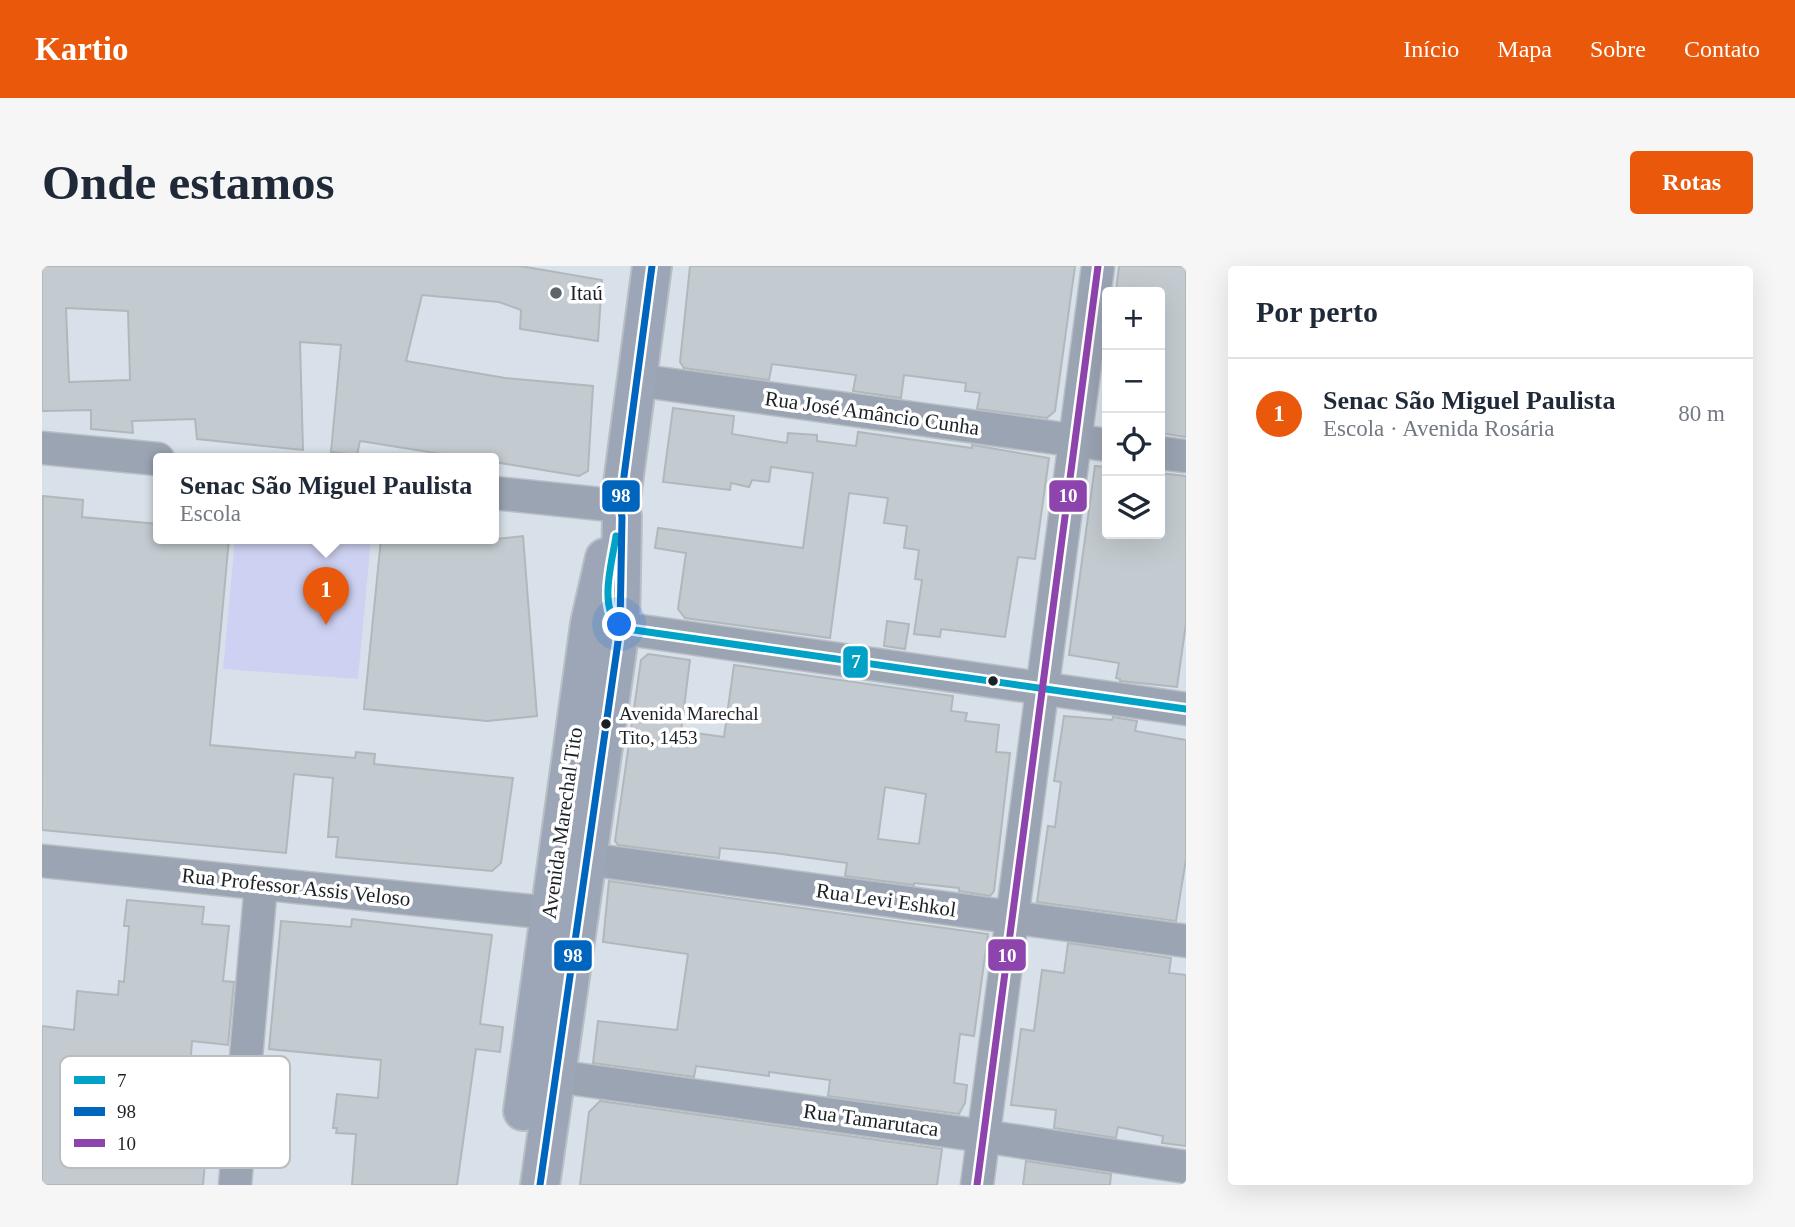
<!DOCTYPE html>
<html lang="pt">
<meta charset="utf-8">
<style>
:root{--surface:#fff;--page:#f6f6f7;--text:#1f2937;--muted:#747a83;--line:#e0e1e3;--accent:#ea580c}
body{margin:0;font-family:"Times New Roman",serif;background:var(--page);color:var(--text)}
.controls{position:absolute;right:21px;top:21px;display:grid;overflow:hidden;border-radius:7px;box-shadow:0 7px 28px #0002}
.controls button{width:63px;height:63px;display:grid;place-items:center;padding:0;border:0;border-bottom:2px solid var(--line);background:var(--surface);color:var(--text);font:35px sans-serif}
.you{position:absolute;left:578px;top:359px;width:24px;height:24px;margin:-18px;border:5px solid #fff;border-radius:50%;background:#1a73e8;box-shadow:0 0 0 10px #1a73e833}
.badge{display:grid;place-items:center;width:46px;height:46px;border-radius:50%;background:var(--accent);color:#fff;font-size:23px;font-weight:700}
.pin{position:absolute;translate:-50% -58px;filter:drop-shadow(0 2px 4px #0008)}
.pin::after{content:'';position:absolute;top:37px;width:24px;height:21px;background:inherit;clip-path:polygon(0 0,100% 0,50% 100%)}
.popup{position:absolute;left:111px;top:187px;width:346px;height:91px;box-sizing:border-box;display:grid;place-content:center;border-radius:7px;background:var(--surface);filter:drop-shadow(0 2px 5px #0005);font-size:23px;white-space:nowrap;color:var(--muted)}
.popup b{font-size:26px;color:var(--text)}
.popup::after{content:'';position:absolute;left:50%;top:100%;margin-left:-14px;border:14px solid transparent;border-top-color:var(--surface)}
.list{margin:0;padding:0;list-style:none}
h2{display:flex;justify-content:space-between;align-items:center;height:91px;margin:0;padding:0 28px;font-size:30px}
h2 small{font-size:23px;font-weight:400;color:var(--muted)}
.list li{display:grid;grid-template-columns:46px 1fr auto;gap:21px;align-items:center;box-sizing:border-box;height:112px;padding:0 28px;border-top:2px solid var(--line)}
.list b{display:block;font-size:26px;white-space:nowrap}
.list p{margin:0;font-size:23px;white-space:nowrap;color:var(--muted)}
.list em{font-size:23px;font-style:normal;color:var(--muted)}
.icon{flex:none;width:38px;height:38px;fill:none;stroke:currentColor;stroke-width:2;stroke-linecap:round;stroke-linejoin:round}
.map{position:relative;flex:none;width:1144px;height:919px;overflow:hidden;border-radius:7px}
header{display:flex;align-items:center;gap:42px;box-sizing:border-box;height:98px;padding:0 35px;background:var(--accent);color:#fff}
header strong{font-size:33px}
nav{display:flex;gap:38px;margin-inline-start:auto;font-size:24px}
.intro{display:flex;align-items:center;justify-content:space-between;box-sizing:border-box;height:168px;padding:0 42px}
h1{margin:0;font-size:49px}
.button{padding:18px 32px;border-radius:7px;background:var(--accent);color:#fff;font-size:24px;font-weight:700}
main{display:flex;gap:42px;padding:0 42px}
aside{flex:1;background:var(--surface);border-radius:7px;box-shadow:0 7px 28px #0002}
.map>svg:first-child{display:block}
.green{fill:#ced2f2}
.building{fill:#c3cbd0;stroke:#b0b8bc;stroke-width:2;fill-rule:evenodd}
.lines{fill:none;stroke-linecap:round;stroke-linejoin:round}
.street-casing{stroke:#b8bec4;stroke-width:35}
.primary-casing{stroke:#b8bec4;stroke-width:42}
.street{stroke:#9ba4b3;stroke-width:32}
.primary{stroke:#9ca6b6;stroke-width:38}
.bus-1-casing{stroke:#fff;stroke-width:12}
.bus-2-casing{stroke:#fff;stroke-width:12}
.bus-3-casing{stroke:#fff;stroke-width:12}
.bus-1{stroke:#01a2c6;stroke-width:7}
.bus-2{stroke:#0065bd;stroke-width:7}
.bus-3{stroke:#8e44ad;stroke-width:7}
.poi-dot{fill:#5d646a;stroke:#fff;stroke-width:2.5}
.bus-dot{fill:#1b2126;stroke:#fff;stroke-width:2.5}
.labels{text-anchor:middle;stroke-width:7;stroke-linejoin:round;paint-order:stroke}
.bus-label{font-size:19px;fill:#1b2126;stroke:#fff;text-anchor:start}
.poi-label{font-size:21px;fill:#1b2126;stroke:#fff;text-anchor:start}
.street-label{font-size:21px;fill:#1b2126;stroke:#fff}
.key{fill:#fff;stroke:#bbbcbe;stroke-width:2}
.key-label{font-size:19px;fill:#1b2126}
.line-badge{stroke:#fff;stroke-width:2.5}
.badge-label{font-size:19px;text-anchor:middle;font-weight:bold;fill:#fff}
</style>
<header>
<strong>Kartio</strong>
<nav><a>Início</a><a>Mapa</a><a>Sobre</a><a>Contato</a></nav>
</header>
<div class="intro"><h1>Onde estamos</h1><a class="button">Rotas</a></div>
<main>
<div class="map">
<svg width="1144" height="919" viewBox="0 0 1144 919">
<rect width="100%" height="100%" fill="#d8e1e9"/>
<!-- green -->
<path class="green" d="M193,273H329L316,413L181,403Z"/>
<!-- building -->
<g class="building">
<path d="M0,0H478L560,14L556,75L478,63L479,44L457,36L380,29L364,95L463,112L551,120L546,205L537,210L452,196V193H431L318,175L315,189L289,186L299,79L258,76L261,184L155,173L153,153L90,155L91,167L49,163V144L0,145ZM24,42L86,45L88,114L27,116Z"/>
<path d="M648,0H1033L1013,145L1005,152L935,143L938,127L923,125L924,117L862,109L859,132L811,125L814,109L792,106L730,98L727,114L642,102L638,96Z"/>
<path d="M1077,0H1144V171L1118,167V26H1074Z"/>
<path d="M631,142L692,150L690,168L745,177L746,167L775,169V175L814,180L816,166L930,182V179L1007,192L993,293L976,291L963,371L899,363L898,371L872,368L880,314L873,313L877,284L862,282L865,260L842,257L846,232L807,227L788,372L643,352L636,343L644,287L613,282L616,262L761,282L771,207L729,201L727,216L710,214L707,221L689,217L688,224L621,216Z"/>
<path d="M1053,200L1065,201V268H1118V207L1144,210V357L1135,421L1078,415V413L1074,412L1077,397L1027,389Z"/>
<path d="M1,230L41,234L40,251L116,258V273H187L168,479L313,492L314,486L333,488L332,498L471,512L459,597L450,605L294,591L296,571H286L291,512L252,508L244,587L0,564Z"/>
<path d="M481,270L495,450L445,455L322,443L339,273L445,274Z"/>
<path d="M845,355L867,358L863,383L842,380Z"/>
<path d="M606,388L648,394L639,465L682,471L692,399L911,430L909,445L925,447L923,455L957,459L954,486L968,487L952,625L948,630L917,625V622L872,617V619L803,610L805,597L732,587L678,582L677,592L576,579L573,575L599,394ZM843,521L884,528L877,578L836,573Z"/>
<path d="M1022,450L1070,454L1071,451L1095,455L1093,465L1144,474V593L1134,655L995,636L1006,560L1013,561L1019,516L1012,515Z"/>
<path d="M567,615L946,668L932,770L918,768L912,817L925,819L923,837L917,848L786,830L788,814L727,806V810L654,800L652,811L551,797L556,755L635,764L646,688L561,676Z"/>
<path d="M85,634L162,641L160,658L187,660L181,715L192,716L186,779L150,775L147,814L170,816L161,919H0V760L32,764L35,725L76,729L77,715L82,716L87,660H82Z"/>
<path d="M310,653L450,669L438,758L461,761L458,786L434,783L415,919H310L314,868L294,867L295,862H291L295,828L336,832L339,794L227,783L239,655L309,661Z"/>
<path d="M1026,677L1129,692L1127,707L1144,709V880L1120,877L1121,870L1076,861L1074,872L1012,862L1014,844L969,839L979,763L992,765L1000,704L1022,707Z"/>
<path d="M558,835L900,883L895,919H538L547,846Z"/>
<path d="M984,895L1069,908L1068,919H981Z"/>
</g>
<g class="lines">
<defs>
<g id="street">
<path d="M594,114L1065,179"/>
<path d="M0,182L116,193"/>
<path d="M1118,187L1144,190"/>
<path d="M452,227L578,240"/>
<path d="M578,362L1144,443"/>
<path d="M545,593L1144,675"/>
<path d="M0,595L508,647"/>
<path d="M513,810L941,870L1144,901"/>
<path d="M193,919L219,618"/>
<path d="M935,919L1056,0"/>
</g>
<g id="primary">
<path d="M481,845L548,358L563,292"/>
<path d="M498,919L578,362L580,251L578,240L610,0"/>
</g>
</defs>
<!-- street casing -->
<use href="#street" class="street-casing"/>
<!-- primary casing -->
<use href="#primary" class="primary-casing"/>
<!-- street -->
<use href="#street" class="street"/>
<!-- primary -->
<use href="#primary" class="primary"/>
<defs>
<path id="bus-1" d="M574,270C570,297 556,341 578,362L1144,443"/>
<path id="bus-2" d="M498,919L578,362L580,251L578,240L610,0"/>
<path id="bus-3" d="M935,919L1056,0"/>
</defs>
<!-- bus-1 casing -->
<use href="#bus-1" class="bus-1-casing"/>
<!-- bus-2 casing -->
<use href="#bus-2" class="bus-2-casing"/>
<!-- bus-3 casing -->
<use href="#bus-3" class="bus-3-casing"/>
<!-- bus-1 -->
<use href="#bus-1" class="bus-1"/>
<!-- bus-2 -->
<use href="#bus-2" class="bus-2"/>
<!-- bus-3 -->
<use href="#bus-3" class="bus-3"/>
</g>
<!-- markers -->
<circle class="poi-dot" cx="514" cy="27" r="7"/>
<g class="bus-dot">
<circle cx="951" cy="415" r="6"/>
<circle cx="564" cy="458" r="6"/>
</g>
<g class="labels">
<!-- bus labels -->
<g class="bus-label">
<text x="577" y="454">Avenida Marechal<tspan x="577" dy="24">Tito, 1453</tspan></text>
</g>
<!-- poi labels -->
<g class="poi-label">
<text x="528" y="34">Itaú</text>
</g>
<!-- street labels -->
<g class="street-label">
<text transform="translate(830 147) rotate(8)" y="7">Rua José Amâncio Cunha</text>
<text transform="translate(520 557) rotate(-82)" y="7">Avenida Marechal Tito</text>
<text transform="translate(254 621) rotate(6)" y="7">Rua Professor Assis Veloso</text>
<text transform="translate(844 634) rotate(8)" y="7">Rua Levi Eshkol</text>
<text transform="translate(829 854) rotate(8)" y="7">Rua Tamarutaca</text>
</g>
</g>
<!-- legend -->
<rect x="18" y="790" width="230" height="112" rx="10" class="key"/>
<rect x="32" y="810" width="31" height="8" fill="#01a2c6"/>
<rect x="32" y="841" width="31" height="9" fill="#0065bd"/>
<rect x="32" y="873" width="31" height="8" fill="#8e44ad"/>
<g class="key-label">
<text x="75" y="821">7</text>
<text x="75" y="852">98</text>
<text x="75" y="884">10</text>
</g>
<g class="line-badge">
<rect x="559" y="213" width="40" height="34" rx="7" fill="#0065bd"/>
<rect x="1006" y="213" width="40" height="34" rx="7" fill="#8e44ad"/>
<rect x="800" y="379" width="27" height="34" rx="7" fill="#01a2c6"/>
<rect x="945" y="672" width="40" height="34" rx="7" fill="#8e44ad"/>
<rect x="511" y="673" width="40" height="33" rx="7" fill="#0065bd"/>
</g>
<g class="badge-label">
<text x="579" y="236">98</text>
<text x="1026" y="236">10</text>
<text x="814" y="402">7</text>
<text x="965" y="696">10</text>
<text x="531" y="696">98</text>
</g>
</svg>
<div class="controls">
<button>+</button>
<button>−</button>
<button><svg class="icon" aria-label="locate" viewBox="0 0 24 24"><circle cx="12" cy="12" r="6"/><path d="M12 2v4M12 18v4M2 12h4M18 12h4"/></svg></button>
<button><svg class="icon" aria-label="layers" viewBox="0 0 24 24"><path d="M12 4l9 5-9 5-9-5zM3 14l9 5 9-5"/></svg></button>
</div>
<div class="you"></div>
<div class="pin badge" style="left:284px;top:359px">1</div>
<div class="popup"><b>Senac São Miguel Paulista</b>Escola</div>
</div>
<aside>
<h2>Por perto<small></small></h2>
<ul class="list">
<li><span class="badge">1</span><div><b>Senac São Miguel Paulista</b><p>Escola · Avenida Rosária</p></div><em>80 m</em></li>
</ul>
</aside>
</main>
